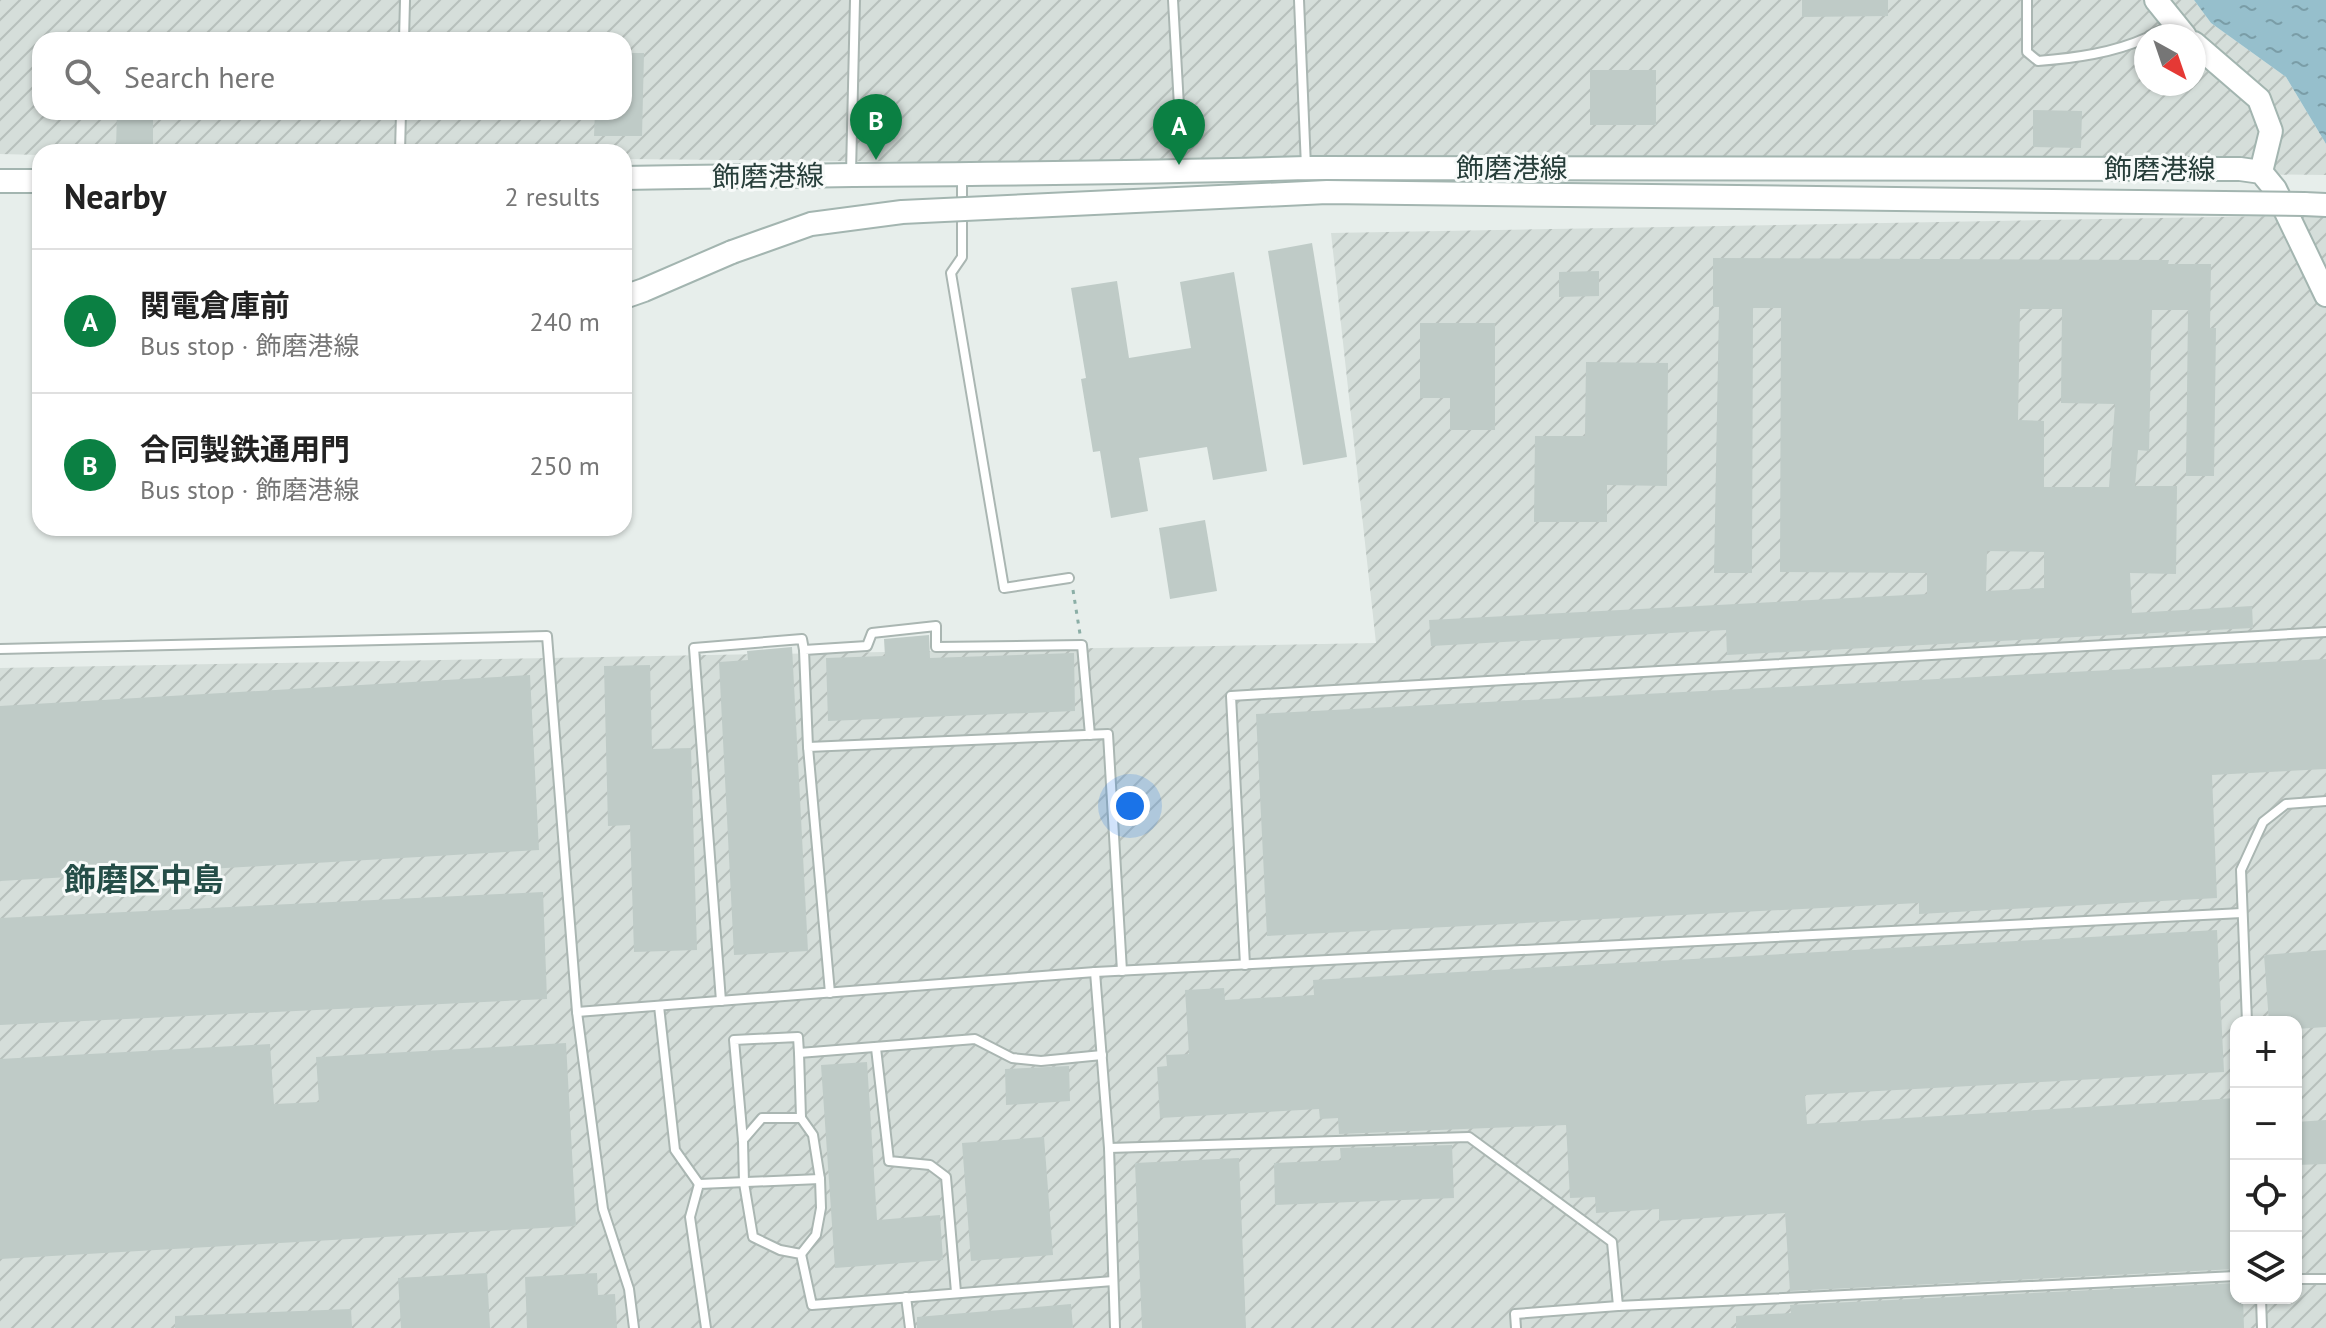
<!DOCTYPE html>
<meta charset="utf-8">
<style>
:root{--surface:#fff;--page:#f6f6f6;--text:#222;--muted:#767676;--line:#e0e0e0;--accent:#0b8043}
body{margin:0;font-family:"PT Sans","Noto Sans JP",sans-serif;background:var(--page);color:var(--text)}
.controls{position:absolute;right:24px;bottom:24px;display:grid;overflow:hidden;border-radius:16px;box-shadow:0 2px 6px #0004}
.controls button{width:72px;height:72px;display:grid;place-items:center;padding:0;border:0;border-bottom:2px solid var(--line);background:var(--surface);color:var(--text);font:40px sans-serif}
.compass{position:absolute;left:2134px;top:24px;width:72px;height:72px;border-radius:50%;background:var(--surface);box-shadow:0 2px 6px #0004;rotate:140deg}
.you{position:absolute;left:1130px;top:806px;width:28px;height:28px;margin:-20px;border:6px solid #fff;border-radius:50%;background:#1a73e8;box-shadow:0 0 0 12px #1a73e833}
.badge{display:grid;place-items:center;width:52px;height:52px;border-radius:50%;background:var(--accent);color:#fff;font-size:26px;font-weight:700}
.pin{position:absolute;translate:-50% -66px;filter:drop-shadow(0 2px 4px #0008)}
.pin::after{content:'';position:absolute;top:42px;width:28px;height:24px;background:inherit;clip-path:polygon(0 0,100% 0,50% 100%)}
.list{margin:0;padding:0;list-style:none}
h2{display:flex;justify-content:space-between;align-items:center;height:104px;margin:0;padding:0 32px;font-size:34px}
h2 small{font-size:26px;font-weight:400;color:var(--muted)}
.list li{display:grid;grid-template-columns:52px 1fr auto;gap:24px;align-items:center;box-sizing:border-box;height:144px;padding:0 32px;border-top:2px solid var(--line)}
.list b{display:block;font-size:30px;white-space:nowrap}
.list p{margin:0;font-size:26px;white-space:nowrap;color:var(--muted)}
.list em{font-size:26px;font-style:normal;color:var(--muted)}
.icon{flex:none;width:44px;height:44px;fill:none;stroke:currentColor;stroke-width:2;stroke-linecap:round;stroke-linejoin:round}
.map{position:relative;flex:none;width:2326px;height:1328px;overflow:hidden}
.search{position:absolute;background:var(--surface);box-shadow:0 2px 6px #0004;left:32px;top:32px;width:600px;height:88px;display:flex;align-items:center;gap:20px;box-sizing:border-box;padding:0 28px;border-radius:24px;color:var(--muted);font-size:30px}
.panel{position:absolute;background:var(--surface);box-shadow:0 2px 6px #0004;left:32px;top:144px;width:600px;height:392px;border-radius:24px}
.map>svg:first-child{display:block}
.industrial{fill:url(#industrial-furrows);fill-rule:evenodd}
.water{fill:url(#water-ripples)}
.building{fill:#bfcbc7;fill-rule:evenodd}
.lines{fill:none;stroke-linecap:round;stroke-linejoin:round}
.lane-casing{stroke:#aab6b2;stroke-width:12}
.secondary-casing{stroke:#a3b5b0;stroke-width:26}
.path{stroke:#8baea6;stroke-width:3;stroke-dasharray:4 6;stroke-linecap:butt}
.lane{stroke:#fff;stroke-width:8}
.secondary{stroke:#fff;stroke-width:22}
.secondary-bridge-casing{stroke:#a3b5b0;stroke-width:26;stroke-linecap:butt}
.secondary-bridge{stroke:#fff;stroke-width:22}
.labels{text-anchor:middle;stroke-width:6;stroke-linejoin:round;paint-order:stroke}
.street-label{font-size:28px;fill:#273e3a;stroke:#f7faf9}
.quarter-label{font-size:32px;font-weight:bold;fill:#254e48;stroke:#f7faf9}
</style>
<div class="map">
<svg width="2326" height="1328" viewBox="0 0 2326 1328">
<defs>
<pattern id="industrial-furrows" width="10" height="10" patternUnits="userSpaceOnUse" patternTransform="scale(2)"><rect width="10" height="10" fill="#d5deda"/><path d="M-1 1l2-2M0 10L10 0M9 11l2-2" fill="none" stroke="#b7c0bc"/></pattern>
<pattern id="water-ripples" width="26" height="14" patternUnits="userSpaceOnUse" patternTransform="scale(2)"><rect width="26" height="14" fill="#96bfcc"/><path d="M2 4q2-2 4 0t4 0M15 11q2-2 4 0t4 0" fill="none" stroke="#7a9da7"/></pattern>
</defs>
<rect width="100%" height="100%" fill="#e7eeeb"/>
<!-- industrial -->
<g class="industrial">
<path d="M0,0H2194L2211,23L2286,77L2326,144V175L624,159V152H40V155L0,154ZM2146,36H2194V84H2146ZM40,40H624V112H40Z"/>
<path d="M2326,215V1328H0V668L1376,643L1331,233ZM2236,1022H2296V1298H2236Z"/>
</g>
<!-- water -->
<path class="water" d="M2194,0H2326V144L2286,77L2211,23Z"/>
<!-- building -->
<g class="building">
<path d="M1802,0H1888V16L1802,17Z"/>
<path d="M624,53H644L642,136H594L595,112H624Z"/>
<rect x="1590" y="70" width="66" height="55"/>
<path d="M2033,110L2082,111L2081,148L2033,147Z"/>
<path d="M117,112H153V149L116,148Z"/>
<path d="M1312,243L1347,457L1303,465L1268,251Z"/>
<path d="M1713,258L2169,260L2168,264H2211L2210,328H2216L2214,476H2186L2188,310H2152L2149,451L2138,450L2135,486H2177L2176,574L2130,573L2132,613L2252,606L2253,628L1727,655L1726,630L1431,646L1429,620L1927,594V573L1780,572L1781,308H1753L1752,573H1714L1719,307H1713ZM2020,309H2062L2061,403L2115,404L2109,487H2044V421L2018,420ZM1987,551L2044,552V588L1986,591Z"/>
<path d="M1599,271V296L1559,297V272Z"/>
<path d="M1234,272L1267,471L1213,480L1207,447L1139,458L1148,511L1111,518L1100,451L1093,452L1081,379L1086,378L1071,288L1117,281L1129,358L1191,348L1180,282Z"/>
<path d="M1420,323H1495V430H1450V398H1420Z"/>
<path d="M1586,362L1668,363L1667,486L1607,485V522H1534L1535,436H1585Z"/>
<path d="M1205,520L1217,591L1170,599L1159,528Z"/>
<path d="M929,635L930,658L1074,653L1075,711L828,721L826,658L885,656L884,639Z"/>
<path d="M792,647L808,951L734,955L719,662L748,660L747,651Z"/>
<path d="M2326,659V769L2212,775L2217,898L1919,914V903L1267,936L1256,714Z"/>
<path d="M650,665L652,749L691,748L697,950L634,952L630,825L608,826L604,666Z"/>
<path d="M530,675L539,850L0,881V706Z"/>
<path d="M543,892L547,999L0,1025V918Z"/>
<path d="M2217,930L2224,1072L1805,1095L1807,1124L2236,1098V1269L1790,1291L1785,1213L1659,1221V1209L1596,1213L1595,1197L1570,1198L1566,1125L1339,1134L1338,1118L1320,1119L1319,1109L1160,1118L1157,1067L1167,1066L1166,1055L1189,1054L1185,990L1224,988L1225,1000L1314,995L1313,980Z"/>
<path d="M2326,950V1027L2296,1029V1022H2269L2264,955Z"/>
<path d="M566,1043L576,1226L0,1259V1059L270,1044L274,1104L319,1102L316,1057Z"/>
<path d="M867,1062L877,1220L940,1215L943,1260L835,1268L821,1065Z"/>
<path d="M1069,1066L1070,1101L1006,1105L1005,1069Z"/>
<path d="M2326,1120V1164L2296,1165V1122Z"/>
<path d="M1044,1137L1053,1255L971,1261L962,1143Z"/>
<path d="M1452,1145L1454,1198L1275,1205L1274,1163L1341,1160L1340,1148Z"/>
<path d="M1239,1158L1246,1328H1142L1135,1163Z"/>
<path d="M487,1273L490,1328H401L398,1278Z"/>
<path d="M597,1273L598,1295L615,1294L617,1328H527L525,1277Z"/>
<path d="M2236,1283V1298H2243L2244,1328H1736V1316L1791,1313L1790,1305Z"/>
<path d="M1071,1304L1073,1328H917V1317Z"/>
<path d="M351,1309L352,1328H175V1316Z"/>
</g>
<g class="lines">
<defs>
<g id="lane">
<path d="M1173,0L1180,124"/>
<path d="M1299,0L1306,167"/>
<path d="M2027,0V52L2038,61C2075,58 2113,53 2146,38"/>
<path d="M2149,36L2174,24"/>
<path d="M404,40L405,0"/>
<path d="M400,152L401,112"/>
<path d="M851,173L855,0"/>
<path d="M962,175V257L951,273L1004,588L1069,578"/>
<path d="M0,649L547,636L577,1012L603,1209L629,1289L634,1328"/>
<path d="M808,747L804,650L867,646L872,633L936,626V647L1082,645L1090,735"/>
<path d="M1245,965L1231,696L2326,632"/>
<path d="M1095,972L1109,1148L1115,1328"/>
<path d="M830,993L808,747L1108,734L1122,971"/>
<path d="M721,1001L694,648L802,639L804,650"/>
<path d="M659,1006L675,1150L699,1184"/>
<path d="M577,1012L1095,972L2242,913"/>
<path d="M2247,1022L2241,870L2263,822L2286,804L2326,801"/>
<path d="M876,1048L889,1161L930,1165L946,1177L956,1292"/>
<path d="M799,1053L801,1118L813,1135L820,1179L821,1208L816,1235L801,1254"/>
<path d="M1102,1055L1041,1061L1012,1058L975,1039L799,1053L798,1037L734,1040L743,1141L744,1183L753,1237L780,1250L801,1254L812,1305L1113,1281"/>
<path d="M743,1140L762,1118H801"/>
<path d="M1109,1148L1469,1137L1612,1242L1618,1306L2236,1276"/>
<path d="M2296,1279H2326"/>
<path d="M906,1297L910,1328"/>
<path d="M2261,1298L2262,1328"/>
<path d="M706,1328L690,1217L699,1184L820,1179"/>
<path d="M1516,1328L1515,1314L1618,1306"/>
</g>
<g id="secondary">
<path d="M2156,0L2185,36"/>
<path d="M2194,43L2259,99L2271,131L2261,172"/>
<path d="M624,178C851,174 1079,175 1306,168L2240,169L2261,172L2275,189L2326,295"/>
<path d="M0,181H40"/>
<path d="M2304,204L2326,205"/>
<path d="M624,297L644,290L732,252"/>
</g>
</defs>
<!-- lane casing -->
<use href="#lane" class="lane-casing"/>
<!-- secondary casing -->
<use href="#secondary" class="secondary-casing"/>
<!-- path -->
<path class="path" d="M1073,590L1080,634"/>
<!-- lane -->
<use href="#lane" class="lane"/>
<!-- secondary -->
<use href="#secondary" class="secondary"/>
<defs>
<path id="secondary-bridge" d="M732,252L811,224L902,212L1327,192L2304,204"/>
</defs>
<!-- secondary-bridge casing -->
<use href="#secondary-bridge" class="secondary-bridge-casing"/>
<!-- secondary-bridge -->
<use href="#secondary-bridge" class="secondary-bridge"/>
</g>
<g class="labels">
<!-- street labels -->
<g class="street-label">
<text x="1512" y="178">飾磨港線</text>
<text x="2160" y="179">飾磨港線</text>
<text transform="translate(768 176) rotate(-1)" y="10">飾磨港線</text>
</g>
<!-- quarter labels -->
<g class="quarter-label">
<text x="144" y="891">飾磨区中島</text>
</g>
</g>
</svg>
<div class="controls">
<button>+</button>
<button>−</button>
<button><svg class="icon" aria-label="locate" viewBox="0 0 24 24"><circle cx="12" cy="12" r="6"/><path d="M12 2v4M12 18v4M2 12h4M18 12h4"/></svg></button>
<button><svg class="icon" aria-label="layers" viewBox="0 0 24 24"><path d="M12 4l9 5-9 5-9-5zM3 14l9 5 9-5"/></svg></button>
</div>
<svg class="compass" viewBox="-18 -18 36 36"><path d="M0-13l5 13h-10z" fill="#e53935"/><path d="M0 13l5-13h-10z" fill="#767676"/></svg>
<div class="you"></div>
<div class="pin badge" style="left:1179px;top:165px">A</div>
<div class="pin badge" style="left:876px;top:160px">B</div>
<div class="search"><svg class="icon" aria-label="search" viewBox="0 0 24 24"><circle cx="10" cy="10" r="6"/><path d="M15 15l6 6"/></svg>Search here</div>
<section class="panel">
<h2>Nearby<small>2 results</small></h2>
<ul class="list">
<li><span class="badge">A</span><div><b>関電倉庫前</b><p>Bus stop · 飾磨港線</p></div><em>240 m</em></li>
<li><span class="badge">B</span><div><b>合同製鉄通用門</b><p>Bus stop · 飾磨港線</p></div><em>250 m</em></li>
</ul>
</section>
</div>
